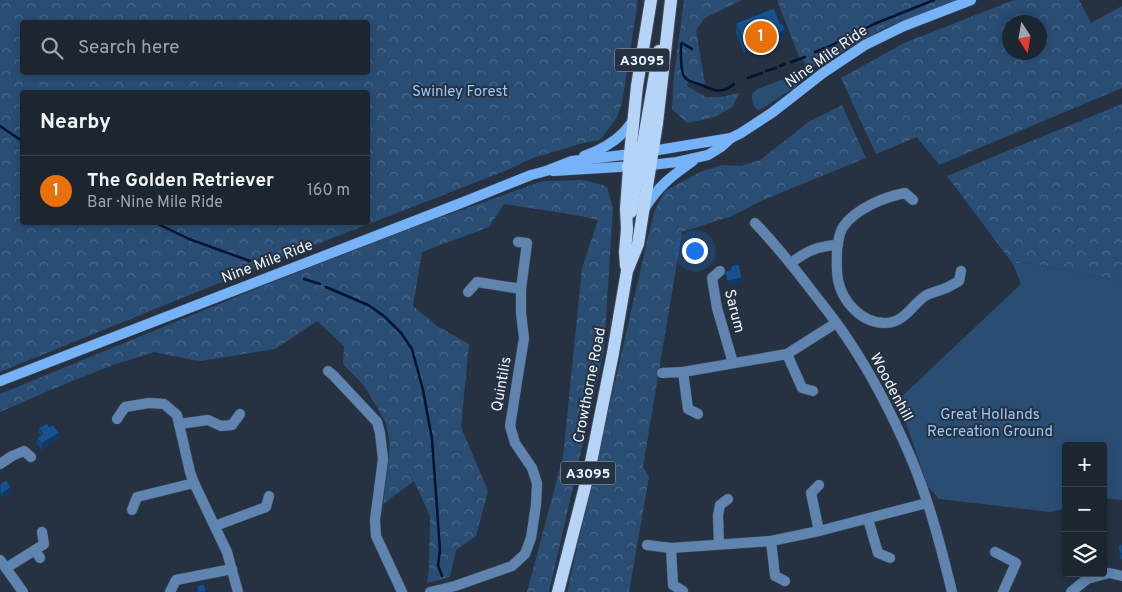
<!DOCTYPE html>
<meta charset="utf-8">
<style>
:root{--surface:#1c2631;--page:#29323d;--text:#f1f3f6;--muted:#a0a5ab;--line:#3a434d;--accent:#85bbfb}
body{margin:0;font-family:Overpass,sans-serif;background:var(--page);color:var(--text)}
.controls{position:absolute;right:15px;bottom:15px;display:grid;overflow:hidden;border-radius:5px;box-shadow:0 2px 8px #0003}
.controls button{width:45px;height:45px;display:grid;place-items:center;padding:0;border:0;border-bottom:1px solid var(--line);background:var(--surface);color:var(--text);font:25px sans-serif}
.compass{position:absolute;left:1002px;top:15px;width:45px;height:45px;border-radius:50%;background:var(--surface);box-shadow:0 2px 8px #0003;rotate:169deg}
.you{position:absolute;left:694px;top:250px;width:18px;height:18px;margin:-12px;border:4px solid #fff;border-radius:50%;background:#1a73e8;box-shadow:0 0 0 8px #1a73e833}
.badge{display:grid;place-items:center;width:32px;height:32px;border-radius:50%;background:var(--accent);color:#fff;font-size:16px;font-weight:700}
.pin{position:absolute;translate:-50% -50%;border:2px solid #fff;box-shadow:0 1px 5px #0006}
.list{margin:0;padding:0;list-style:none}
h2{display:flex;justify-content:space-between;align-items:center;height:65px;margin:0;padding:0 20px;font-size:21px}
h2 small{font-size:16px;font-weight:400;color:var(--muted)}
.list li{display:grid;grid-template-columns:32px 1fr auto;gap:15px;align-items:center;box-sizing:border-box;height:70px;padding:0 20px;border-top:1px solid var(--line)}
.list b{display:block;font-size:19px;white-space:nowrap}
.list p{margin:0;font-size:16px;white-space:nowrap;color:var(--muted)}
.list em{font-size:16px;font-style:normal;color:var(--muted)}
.icon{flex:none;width:28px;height:28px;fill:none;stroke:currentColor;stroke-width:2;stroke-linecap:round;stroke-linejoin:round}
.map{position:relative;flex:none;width:1122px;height:592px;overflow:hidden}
.search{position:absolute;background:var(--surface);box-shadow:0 2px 8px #0003;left:20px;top:20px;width:350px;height:55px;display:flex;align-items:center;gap:12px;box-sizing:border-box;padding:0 18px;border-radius:5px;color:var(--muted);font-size:19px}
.panel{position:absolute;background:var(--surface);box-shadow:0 2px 8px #0003;left:20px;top:90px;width:350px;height:135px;border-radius:5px}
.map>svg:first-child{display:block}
.green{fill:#2a4d74}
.forest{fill:url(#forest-crowns);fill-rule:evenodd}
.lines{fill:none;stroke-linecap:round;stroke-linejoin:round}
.stream{stroke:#001432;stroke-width:2.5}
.minor-casing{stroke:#424d5c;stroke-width:11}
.secondary-casing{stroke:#424d5c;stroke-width:11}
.primary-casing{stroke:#424d5c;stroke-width:14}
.minor{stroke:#5f84af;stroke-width:10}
.secondary{stroke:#76b2f8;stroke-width:10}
.primary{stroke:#b6d4f8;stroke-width:12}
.wall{fill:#15477a}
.shaded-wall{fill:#113963}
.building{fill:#18528e;stroke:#113963}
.labels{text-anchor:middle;stroke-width:4;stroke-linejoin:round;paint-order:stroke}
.shield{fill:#263241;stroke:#b1bac6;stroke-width:1}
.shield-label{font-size:14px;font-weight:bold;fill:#edf5ff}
.street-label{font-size:15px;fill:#edf5ff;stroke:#263241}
.park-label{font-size:15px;fill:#9ac6fa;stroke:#263241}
</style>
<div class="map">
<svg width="1122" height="592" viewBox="0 0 1122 592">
<defs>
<pattern id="forest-crowns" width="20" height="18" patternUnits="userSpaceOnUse" patternTransform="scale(1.25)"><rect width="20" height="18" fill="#2a4d74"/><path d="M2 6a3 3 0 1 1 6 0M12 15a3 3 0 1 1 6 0" fill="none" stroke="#496789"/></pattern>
</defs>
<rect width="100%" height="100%" fill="#263241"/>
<!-- green -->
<g class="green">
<path d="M795,75L799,76L800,79L797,86L763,108L758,110C752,106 752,101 752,94L757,89Z"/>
<path d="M1023,262L1122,281V500L1103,498V446H1066V508L1050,512L939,499L928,487L898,400L1021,284L1013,264Z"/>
</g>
<!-- forest -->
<g class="forest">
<path d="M0,0H638L622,103L616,119L600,140L583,143L533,158L505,171L276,260L0,372ZM22,22H368V72H22ZM368,92V222H22V92Z"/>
<path d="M684,0H742L705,18L696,30L705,84L688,81L687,86L706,97H720L740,93L732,107L715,117L687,123L672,109L674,75Z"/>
<path d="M777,0H957L885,28L844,51L832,59L811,68L799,57Z"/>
<path d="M1014,0H1079L1091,23L1122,6V88L939,165L917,137L876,154L841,78L904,43ZM1010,22H1040V52H1010Z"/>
<path d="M1122,104V281L1023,262L1013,264L947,176L1019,146Z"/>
<path d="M842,105L866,158L761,201L732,216L682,232L643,467L649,477L629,592H567L651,224L655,210L665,191L700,172L722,165L741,166L760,160L810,121Z"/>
<path d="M583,180L603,185L607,187L613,208L604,351L549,592H527L563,457L582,268L598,220L581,216L504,204L489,227L422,252L413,306L437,326L469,344L461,427L488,491L476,536L456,550L450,577L427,583L429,569L430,516L414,481L383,504L390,445L386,423L365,387L343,364L344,346L317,321L275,349L201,361L193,360L154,352L113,365L48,391L0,412V394L260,287L427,222L543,181Z"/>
</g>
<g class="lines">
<!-- stream -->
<g class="stream">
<path d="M692,49L682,43L681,44C681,52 680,69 684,76C687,82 694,82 701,85C714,90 721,95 734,84"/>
<path d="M815,52L830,46L874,24L934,0"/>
<path d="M791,62L805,57"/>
<path d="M780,66L785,64"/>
<path d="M766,71L776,68"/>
<path d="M748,78L762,73"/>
<path d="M0,126L22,141"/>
<path d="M154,222L189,239L250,261"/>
<path d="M257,265L265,267"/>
<path d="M304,279L320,284"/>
<path d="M326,287L368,305L384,316L401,333L412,349L423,390L432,439L440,550L438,565L442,576"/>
</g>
<defs>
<g id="minor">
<path d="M913,200L905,193C884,197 855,209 843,227C839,233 838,243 837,249C837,259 836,270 838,280C842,301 861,323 885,323C904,323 911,306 925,296C931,292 940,291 946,288C951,286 955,283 959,281L961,271"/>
<path d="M755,223C777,246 796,270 815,295C825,308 836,321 845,335C871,373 893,416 911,458C929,501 941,547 952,592"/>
<path d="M791,263C807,251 817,246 838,245"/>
<path d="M720,271L712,278L717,308L733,363"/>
<path d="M468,292L477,282L521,289"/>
<path d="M787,354L802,388L813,391"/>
<path d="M328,371L333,375L377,422L380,433L383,459L375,520L376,536L402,592"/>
<path d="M683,372L688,409L698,414"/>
<path d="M662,373L683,372L787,354L836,323"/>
<path d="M117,419L125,407L149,403L164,404L177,415L190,472L194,483L227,552L238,592"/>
<path d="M179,424L208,420L221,426L232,425L240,414"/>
<path d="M0,464L12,456L24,451L31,457"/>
<path d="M819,485L811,493L819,531"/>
<path d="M132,510L137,497L194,483"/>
<path d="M868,519L878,553L890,558"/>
<path d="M215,526L266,507L269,496"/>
<path d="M771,541L775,576L785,581"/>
<path d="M719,544L718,515L720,505L728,499"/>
<path d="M647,545L671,548L771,541L819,531L927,503"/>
<path d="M671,548L673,585L683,591"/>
<path d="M35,550L44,544L42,532"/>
<path d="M995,552L1016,563L1003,592"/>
<path d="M0,560L23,592"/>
<path d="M6,568L35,550L40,558"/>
<path d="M170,592L176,580L232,569"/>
<path d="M430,592L455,586L512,566L525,554L531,538L536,505L537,483L532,468L515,443L510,426L524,338L521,313V289L527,243L518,242"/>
<path d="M1071,592L1087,579L1109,573L1122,576"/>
</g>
<g id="secondary">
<path d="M584,156C598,151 613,143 623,133C627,129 630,124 634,120"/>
<path d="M553,171L651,165L677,162L708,155L721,147L731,138L741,133L773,112L823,73L865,45L904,26L971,0"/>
<path d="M645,208C658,186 673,175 693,161"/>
<path d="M0,381L461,203L531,175L546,171L572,161L640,153L731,138"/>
</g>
<g id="primary">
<path d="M628,167L637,160L643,144L659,51"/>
<path d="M631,212C635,195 635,171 645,156"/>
<path d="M626,266L625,252L627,229L626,209L630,154L637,86L651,0"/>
<path d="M558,592L590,467L613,353L627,271L638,244L657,123L671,0"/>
</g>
</defs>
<!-- minor casing -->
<use href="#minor" class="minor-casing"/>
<!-- secondary casing -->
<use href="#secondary" class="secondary-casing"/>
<!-- primary casing -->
<use href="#primary" class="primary-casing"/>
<!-- minor -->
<use href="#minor" class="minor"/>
<!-- secondary -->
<use href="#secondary" class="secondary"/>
<!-- primary -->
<use href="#primary" class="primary"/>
</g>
<!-- wall -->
<g class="wall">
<path d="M736,23L785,40L745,55L736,33Z"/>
<path d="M49,427L59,438L41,450L37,443V438L41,436L39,433V428Z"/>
<path d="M1118,545H1122V559H1120Z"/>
</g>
<!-- shaded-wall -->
<g class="shaded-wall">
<path d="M785,30V40L745,55V46Z"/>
<path d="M742,278V283L727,287V281Z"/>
<path d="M59,433V438L41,450V444Z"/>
<path d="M11,487V492L0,500V495Z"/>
</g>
<!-- building -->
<g class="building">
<path d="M774,8L780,24L782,23L785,30L745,46L736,23Z"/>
<path d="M739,264L742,278L727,281L725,271L731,270V266Z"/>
<path d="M47,423L49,427L53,425L59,433L41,444L37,438L43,434L39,428Z"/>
<path d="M6,480L11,487L0,495V484Z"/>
<path d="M1118,545H1122V554H1120Z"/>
<path d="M204,584L206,592H195L198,591L197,586Z"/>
</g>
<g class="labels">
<!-- shield labels -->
<g class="shield">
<rect x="614.5" y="48.5" width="55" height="23" rx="4"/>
<rect x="560.5" y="461.5" width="55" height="23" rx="4"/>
</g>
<g class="shield-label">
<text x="642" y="65">A3095</text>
<text x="588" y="478">A3095</text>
</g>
<!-- street labels -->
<g class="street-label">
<text transform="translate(826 56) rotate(-35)" y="5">Nine Mile Ride</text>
<text transform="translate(267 261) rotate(-21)" y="5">Nine Mile Ride</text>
<text transform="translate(735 311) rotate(76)" y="5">Sarum</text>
<text transform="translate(501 384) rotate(-80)" y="5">Quintilis</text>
<text transform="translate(589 385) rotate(-79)" y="5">Crowthorne Road</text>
<text transform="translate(892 387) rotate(62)" y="5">Woodenhill</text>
</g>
<!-- park labels -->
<g class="park-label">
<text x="460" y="96">Swinley Forest</text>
<text x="990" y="419">Great Hollands<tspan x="990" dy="17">Recreation Ground</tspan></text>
</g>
</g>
</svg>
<div class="controls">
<button>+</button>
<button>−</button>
<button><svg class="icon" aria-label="layers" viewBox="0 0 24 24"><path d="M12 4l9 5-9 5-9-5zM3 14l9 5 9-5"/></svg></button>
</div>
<svg class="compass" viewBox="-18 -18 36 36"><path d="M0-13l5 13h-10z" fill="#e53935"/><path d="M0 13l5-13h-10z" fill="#a0a5ab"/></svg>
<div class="you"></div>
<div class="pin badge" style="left:761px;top:37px;background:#e8710a">1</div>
<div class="search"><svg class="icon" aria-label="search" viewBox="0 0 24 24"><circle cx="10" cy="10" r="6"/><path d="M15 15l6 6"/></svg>Search here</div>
<section class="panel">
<h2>Nearby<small></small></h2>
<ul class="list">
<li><span class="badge" style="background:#e8710a">1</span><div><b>The Golden Retriever</b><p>Bar · Nine Mile Ride</p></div><em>160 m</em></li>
</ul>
</section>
</div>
